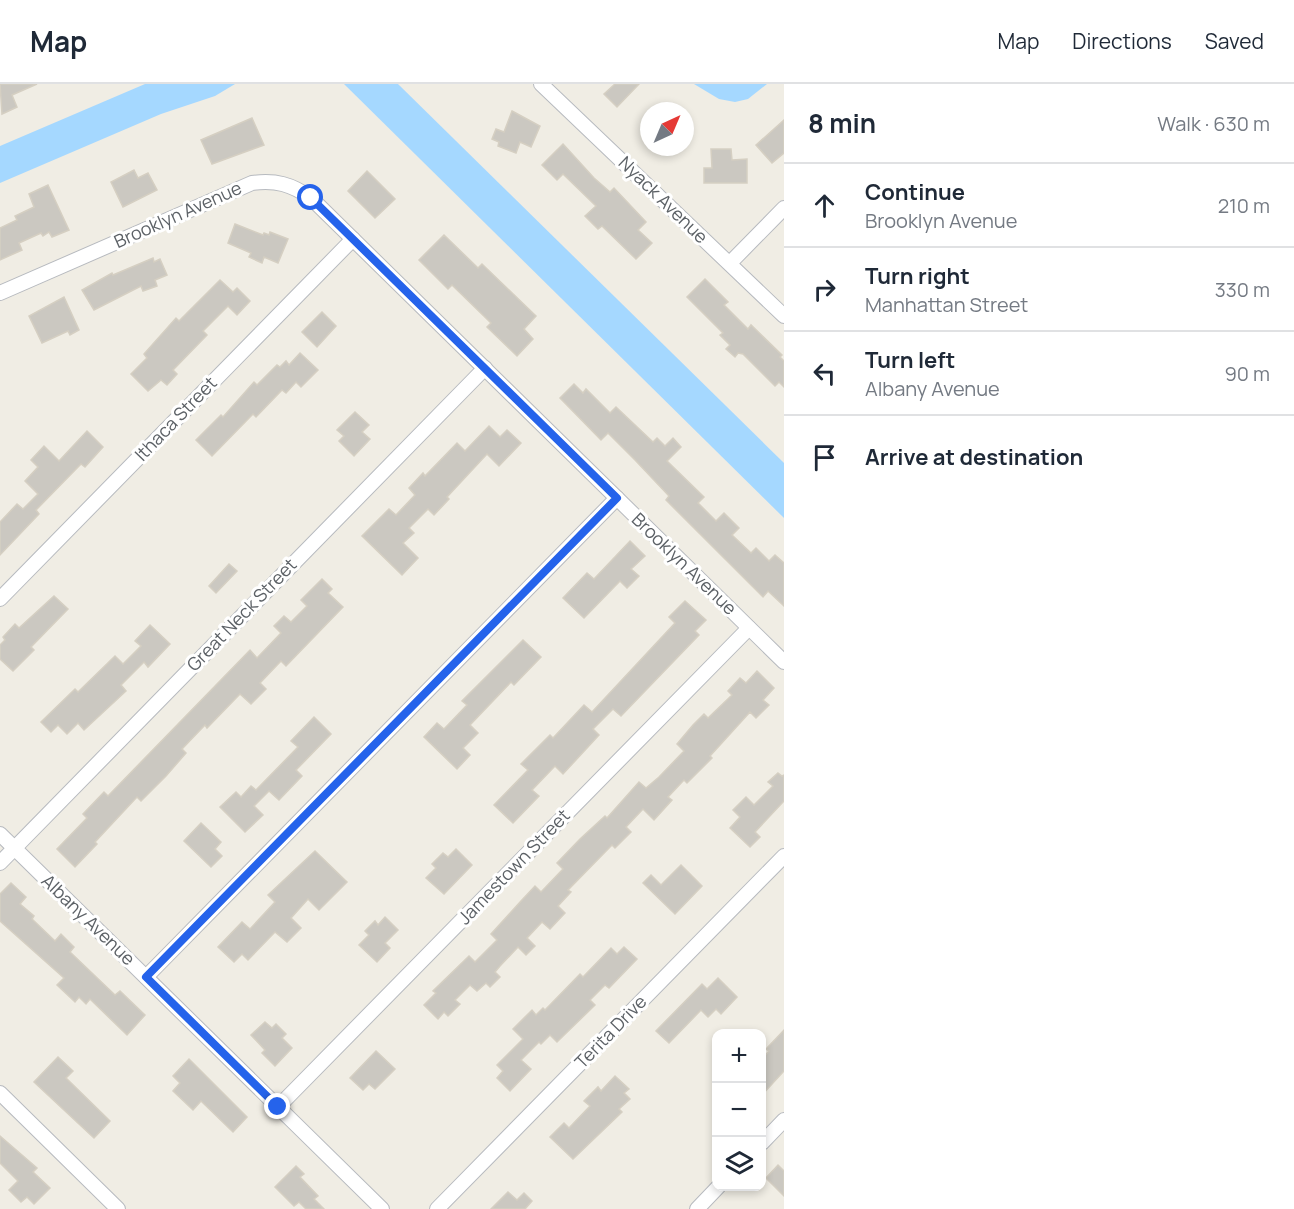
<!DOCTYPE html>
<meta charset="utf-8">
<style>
:root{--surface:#fff;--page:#f2f2f3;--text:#1f2937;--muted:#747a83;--line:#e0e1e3}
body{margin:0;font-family:Manrope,sans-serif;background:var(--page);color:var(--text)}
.controls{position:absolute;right:18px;bottom:18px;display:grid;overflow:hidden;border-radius:12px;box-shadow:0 3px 9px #0003}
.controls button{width:54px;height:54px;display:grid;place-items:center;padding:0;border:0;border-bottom:2px solid var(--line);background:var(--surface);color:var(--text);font:30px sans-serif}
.compass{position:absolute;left:640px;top:18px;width:54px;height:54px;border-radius:50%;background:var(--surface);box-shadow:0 3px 9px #0003;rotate:44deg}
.stop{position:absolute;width:18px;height:18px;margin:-14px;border:4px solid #2563eb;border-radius:50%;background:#fff}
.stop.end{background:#2563eb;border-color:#fff;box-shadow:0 2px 6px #0008}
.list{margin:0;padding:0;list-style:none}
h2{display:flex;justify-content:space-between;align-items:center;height:78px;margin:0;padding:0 24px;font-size:26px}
h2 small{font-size:20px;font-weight:400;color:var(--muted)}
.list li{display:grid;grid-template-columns:39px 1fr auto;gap:18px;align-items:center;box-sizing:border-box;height:84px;padding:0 24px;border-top:2px solid var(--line)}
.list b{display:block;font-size:22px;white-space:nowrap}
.list p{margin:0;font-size:20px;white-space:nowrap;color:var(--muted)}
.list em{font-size:20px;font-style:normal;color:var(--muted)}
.icon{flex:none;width:33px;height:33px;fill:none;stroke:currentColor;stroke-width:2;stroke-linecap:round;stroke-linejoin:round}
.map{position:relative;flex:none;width:784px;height:1125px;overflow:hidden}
header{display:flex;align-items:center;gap:36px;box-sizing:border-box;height:84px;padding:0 30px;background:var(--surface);border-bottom:2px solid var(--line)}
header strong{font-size:28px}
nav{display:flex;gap:33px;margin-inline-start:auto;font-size:21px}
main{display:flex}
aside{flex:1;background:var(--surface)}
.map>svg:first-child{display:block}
.water{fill:#a5d8ff}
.building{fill:#cbc8c1;stroke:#d5cfc2;stroke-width:1.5}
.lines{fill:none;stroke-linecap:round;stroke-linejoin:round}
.minor-casing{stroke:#b7babf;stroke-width:16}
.minor{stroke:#fff;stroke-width:14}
.route{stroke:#2563eb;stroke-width:8}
.labels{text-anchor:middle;stroke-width:6;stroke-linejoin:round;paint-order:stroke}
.street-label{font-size:18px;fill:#5c6166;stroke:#fff}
</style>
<header>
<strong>Map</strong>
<nav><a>Map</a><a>Directions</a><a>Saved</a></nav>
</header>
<main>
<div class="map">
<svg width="784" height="1125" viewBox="0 0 784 1125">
<rect width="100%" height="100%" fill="#f0ede4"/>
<!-- water -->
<g class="water">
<path d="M145,0H235L215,12L161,30L0,99V62Z"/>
<path d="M344,0H398L784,379V434Z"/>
<path d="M694,0H767L748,15L735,18L719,15Z"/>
</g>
<!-- building -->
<g class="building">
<path d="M0,0H37L12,11L17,23L2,30Z"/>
<path d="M615,0H639L617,23L604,10Z"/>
<path d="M512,27L540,42L531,63L520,58L516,69L498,62L499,58L492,55L496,45L504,48Z"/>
<path d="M252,34L264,61L212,80L201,56Z"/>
<path d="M784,36V69L772,79L756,61Z"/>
<path d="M563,60L594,94L610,108L614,104L646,138L638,146L652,159L636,175L602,142L598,145L585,132L596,122L563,90L557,96L542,81Z"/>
<path d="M711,65H731L732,76L747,75V99H704V84H712Z"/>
<path d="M134,86L138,94L148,89L157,106L123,123L111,98Z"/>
<path d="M367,87L395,115L375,134L348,107Z"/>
<path d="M48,101L69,146L52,153L49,148L43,152L41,149L19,159L22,166L0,176V144L17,136L15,132L34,123L29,110Z"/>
<path d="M235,140L263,151L264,149L269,151L270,148L288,155L278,179L264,173L262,179L249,173L251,169L228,159Z"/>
<path d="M444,151L478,184L482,180L536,232L524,245L533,255L517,272L487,243L491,239L452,201L448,205L419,176Z"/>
<path d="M153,174L154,178L160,175L167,191L155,196L157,202L143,207L141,202L94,226L82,206L112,189L113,191Z"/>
<path d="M705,195L728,218L724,221L748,245L751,241L782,271L780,273L784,277V303L779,298L775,302L743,270L738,269L735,273L726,265L730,261L720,251L723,249L687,213Z"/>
<path d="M220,196L233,208L237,204L250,217L237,231L228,222L203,247L207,251L173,286L177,290L167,301L161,296L148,307L131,290L147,274L144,270L176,234L179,237Z"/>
<path d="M64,213L79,246L70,251L68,247L42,259L29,232Z"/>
<path d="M322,228L336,242L317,263L302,248Z"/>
<path d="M300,269L318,286L301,303L296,298L286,309L282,306L256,333L253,330L212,372L196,356L221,331L223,333L254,298L257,301L277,281L280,283L286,277L289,281Z"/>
<path d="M574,300L583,309L586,305L610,329L616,323L653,358L657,354L665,362L673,354L681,363L667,377L704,413L698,419L716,437L724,429L739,444L732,451L751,469L756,464L769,477L775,471L784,479V522L768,507L763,513L666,416L669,412L635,376L608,349L601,356L560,314Z"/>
<path d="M355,328L369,341L362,348L370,355L354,372L339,357L344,352L337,346Z"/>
<path d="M489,342L500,353L507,346L521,359L499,382L487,370L447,413L449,415L434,431L428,425L409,444L414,449L403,459L418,474L402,491L362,452L389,425L396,431L415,411L409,404L423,389L425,392L457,359L465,367Z"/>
<path d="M87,347L103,363L85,383L81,380L36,426L39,430L0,471V438L17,420L23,425L38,410L25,397L38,383L31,376L44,362L59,377Z"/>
<path d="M630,457L645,472L631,485L639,492L627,504L620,497L584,534L563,514L587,489L594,495Z"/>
<path d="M229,480L237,487L216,509L209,502Z"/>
<path d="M322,495L332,505L328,509L343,523L286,582L281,577L260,599L266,605L251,620L240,610L207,644L205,641L182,665L186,669L166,692L141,717L137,713L95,758L97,760L75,783L57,765L87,734L83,730L104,708L108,712L250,566L257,574L281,549L274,542L284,532L291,538L307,522L301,516Z"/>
<path d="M54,512L68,525L31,563L34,566L13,587L0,575V561L5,556L3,553L15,540L19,544Z"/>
<path d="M685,517L706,536L695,547L699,551L621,632L613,625L593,645L599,651L563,690L555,682L532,706L539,712L513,739L494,721L528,686L521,680L550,651L553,654L584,621L592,628L675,539L669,533Z"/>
<path d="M150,541L170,560L148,583L144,578L121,601L126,607L84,646L78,639L67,650L58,641L51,648L41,638L75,605L78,608L115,572L123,580L141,562L135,557Z"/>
<path d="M523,556L541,573L514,601L511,598L470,641L478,649L463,664L470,671L457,685L424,653L437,639L444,645L467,621L462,617Z"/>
<path d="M757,587L774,604L763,616L769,621L756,634L750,628L710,672L712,674L687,699L684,696L668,713L672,716L654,736L643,725L626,743L631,748L615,764L612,761L568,806L571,808L558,822L565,829L550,845L542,838L527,854L535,862L526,871L518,863L500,882L495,888L500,893L490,903L486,899L477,907L470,901L455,916L460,920L448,932L444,928L438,935L424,921L436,909L433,907L469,872L475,878L497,856L491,850L521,817L535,802L541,808L563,785L557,779L580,755L605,732L607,734L639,698L646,704L659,693L684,667L677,660L693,641L704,630L708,634L732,611L728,607L740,594L746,599Z"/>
<path d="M314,633L331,650L296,686L302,692L279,716L269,707L254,722L263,731L245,748L220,723L236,708L241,713L251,702L256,706L298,663L291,657Z"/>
<path d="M778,689L782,692L784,691V717L755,748L760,753L750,763L730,744L740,733L733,726L746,713L754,721L773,702L768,698Z"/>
<path d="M201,739L221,758L215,765L222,772L211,783L184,757Z"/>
<path d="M456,765L472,781L444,810L426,794L436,784L432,780L443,769L448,773Z"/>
<path d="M315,767L347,798L319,826L308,815L291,834L301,844L287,858L275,848L248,876L242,870L234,878L218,863L242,838L250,845L275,818L268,811Z"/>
<path d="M681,781L702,802L675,830L643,799L651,791L661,801Z"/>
<path d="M11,799L26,813L20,820L34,832L32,835L55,857L61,850L74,863L70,868L115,911L120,907L145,931L127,951L90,915L86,920L79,913L75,918L57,901L64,894L0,837V810Z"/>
<path d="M385,833L398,846L385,859L390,864L377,878L359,861L369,851L365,847L375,837L378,841Z"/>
<path d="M624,863L637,875L609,904L605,901L590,916L595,921L557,958L550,951L541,960L539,958L521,976L531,985L510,1007L497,994L503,987L497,981L523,955L513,945L532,926L536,931L543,924L545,926L580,890L583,893L611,864L617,870Z"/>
<path d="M718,894L737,913L721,930L716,925L708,933L701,926L669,959L656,947L702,900L707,905Z"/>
<path d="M265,938L272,944L276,940L286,950L282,954L292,964L275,982L262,969L265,966L251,951Z"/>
<path d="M784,946V987L762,1011V975L769,967L766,965Z"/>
<path d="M376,967L395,985L375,1005L369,1000L363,1006L350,994Z"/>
<path d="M58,973L73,987L66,994L110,1037L94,1054L34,998Z"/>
<path d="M189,975L247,1033L233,1048L201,1017L193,1026L173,1007L180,999L173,992Z"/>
<path d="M615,992L629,1005L624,1009L630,1015L619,1025L622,1028L573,1075L550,1053L564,1039L569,1044L590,1022L584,1017L598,1003L601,1007Z"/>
<path d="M0,1052L37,1084L33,1088L50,1104L34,1120L27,1113L21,1118L9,1106L18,1097L0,1079Z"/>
<path d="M778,1081L784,1087V1112L766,1094Z"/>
<path d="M296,1082L304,1090L300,1093L318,1112L314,1115L324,1125H306L299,1118L294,1122L275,1103Z"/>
<path d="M508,1108L517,1116L524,1109L532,1117L525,1125H491Z"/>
</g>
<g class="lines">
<defs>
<g id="minor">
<path d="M541,0L784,232"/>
<path d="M730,179L784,124"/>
<path d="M0,209L252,99C276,96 291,100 311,114L784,578"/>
<path d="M0,515L353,155"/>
<path d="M0,750L382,1125"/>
<path d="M0,779L485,284"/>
<path d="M146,893L617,414"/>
<path d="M0,1009L118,1125"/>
<path d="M278,1023L749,544"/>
<path d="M762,1059L784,1036"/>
<path d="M437,1125L784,772"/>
<path d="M697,1125L719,1102"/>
</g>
</defs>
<!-- minor casing -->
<use href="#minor" class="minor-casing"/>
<!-- minor -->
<use href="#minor" class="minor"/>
</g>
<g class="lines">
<!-- route -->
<path class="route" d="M278,1023L146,893L617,414L311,114"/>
</g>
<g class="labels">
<!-- street labels -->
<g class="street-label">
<text transform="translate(663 116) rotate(44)" y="6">Nyack Avenue</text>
<text transform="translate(178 131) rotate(-24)" y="6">Brooklyn Avenue</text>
<text transform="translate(176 335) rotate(-46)" y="6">Ithaca Street</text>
<text transform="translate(684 480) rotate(44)" y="6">Brooklyn Avenue</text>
<text transform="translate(242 531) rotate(-46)" y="6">Great Neck Street</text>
<text transform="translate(514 783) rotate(-46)" y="6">Jamestown Street</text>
<text transform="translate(88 836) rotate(44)" y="6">Albany Avenue</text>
<text transform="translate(611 948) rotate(-46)" y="6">Terita Drive</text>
</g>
</g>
</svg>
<div class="controls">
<button>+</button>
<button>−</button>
<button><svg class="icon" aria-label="layers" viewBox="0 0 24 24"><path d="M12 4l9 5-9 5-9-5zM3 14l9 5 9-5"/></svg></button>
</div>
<svg class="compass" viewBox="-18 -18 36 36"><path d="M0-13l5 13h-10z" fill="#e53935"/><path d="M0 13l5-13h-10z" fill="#747a83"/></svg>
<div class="stop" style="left:311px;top:114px"></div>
<div class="stop end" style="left:278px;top:1023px"></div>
</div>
<aside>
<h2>8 min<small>Walk · 630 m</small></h2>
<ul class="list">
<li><svg class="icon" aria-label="ahead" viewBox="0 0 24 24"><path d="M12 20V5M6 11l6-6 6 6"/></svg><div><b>Continue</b><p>Brooklyn Avenue</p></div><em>210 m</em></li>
<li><svg class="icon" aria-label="right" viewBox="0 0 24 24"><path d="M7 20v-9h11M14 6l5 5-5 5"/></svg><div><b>Turn right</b><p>Manhattan Street</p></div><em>330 m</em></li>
<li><svg class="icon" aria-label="left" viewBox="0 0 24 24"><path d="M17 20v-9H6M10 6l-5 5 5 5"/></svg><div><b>Turn left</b><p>Albany Avenue</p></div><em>90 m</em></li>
<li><svg class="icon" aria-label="arrive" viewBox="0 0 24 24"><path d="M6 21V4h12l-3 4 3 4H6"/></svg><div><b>Arrive at destination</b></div></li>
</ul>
</aside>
</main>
